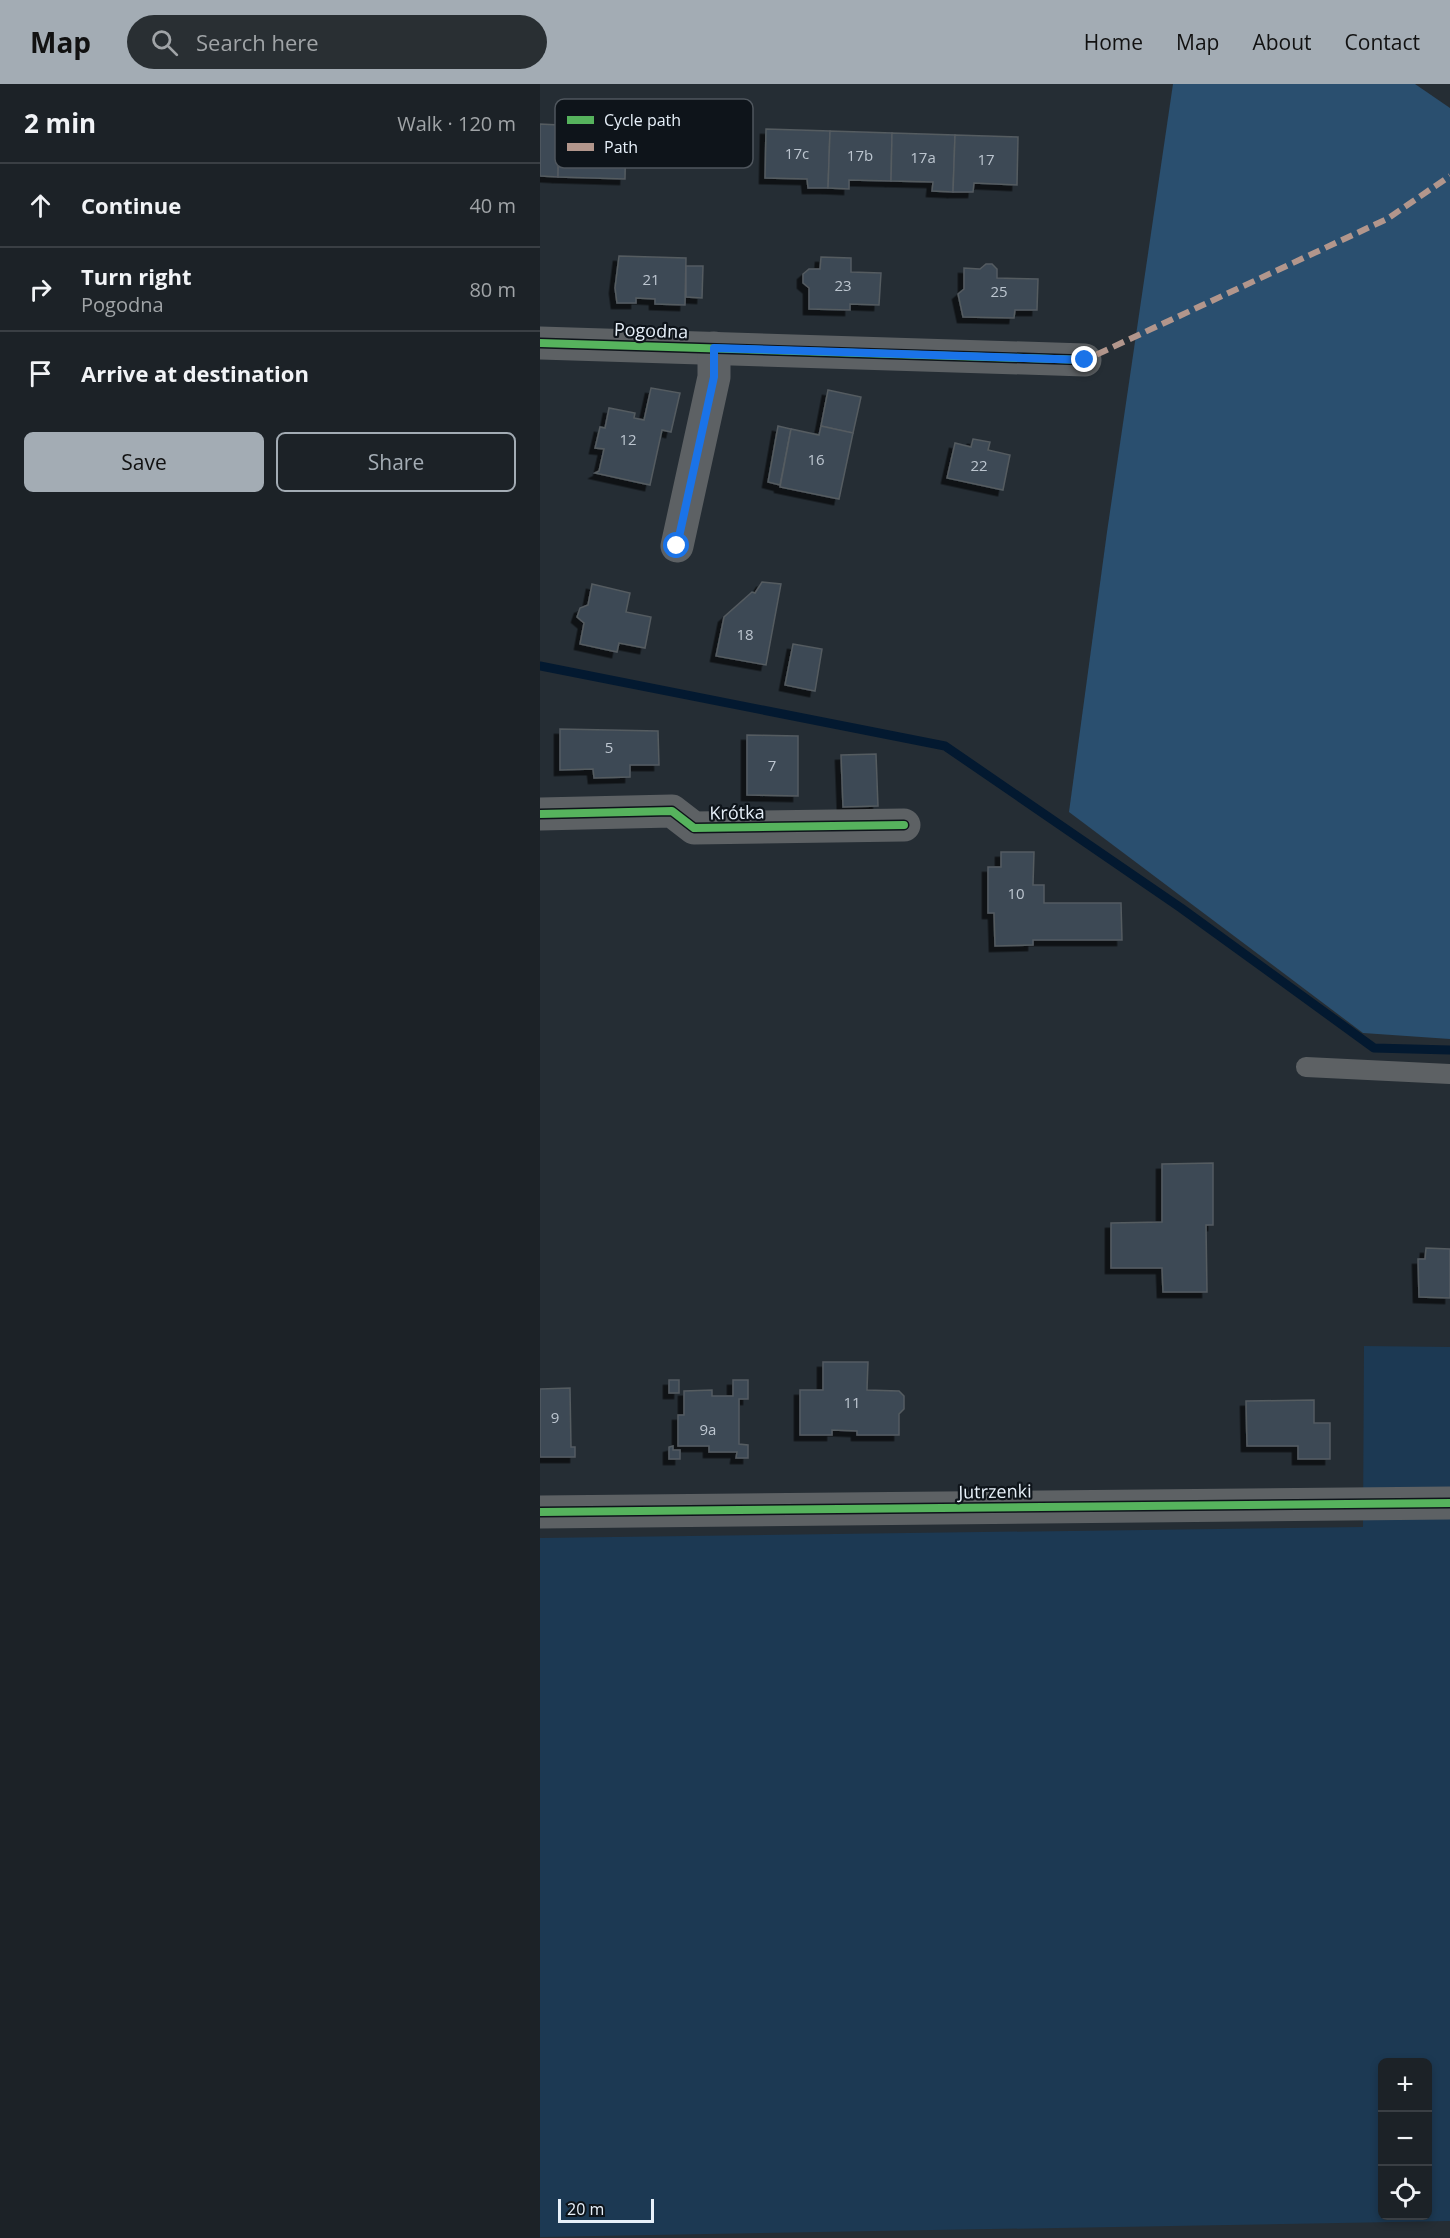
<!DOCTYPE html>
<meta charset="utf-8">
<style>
:root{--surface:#1c2227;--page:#292f33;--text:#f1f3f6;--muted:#a0a4a7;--line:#3a3f44;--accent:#a3acb4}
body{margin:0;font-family:"Open Sans",sans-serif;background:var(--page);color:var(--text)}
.controls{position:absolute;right:18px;bottom:18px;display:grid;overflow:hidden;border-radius:9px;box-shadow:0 3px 9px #0003}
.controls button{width:54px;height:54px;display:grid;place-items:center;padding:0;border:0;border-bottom:2px solid var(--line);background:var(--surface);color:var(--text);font:30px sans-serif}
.scale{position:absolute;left:18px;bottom:15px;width:96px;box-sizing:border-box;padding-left:6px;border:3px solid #e7f0f9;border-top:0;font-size:16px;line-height:21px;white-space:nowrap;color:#e7f0f9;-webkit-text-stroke:4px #0e141a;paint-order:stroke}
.stop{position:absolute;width:18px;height:18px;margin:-14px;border:4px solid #1a73e8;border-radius:50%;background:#fff}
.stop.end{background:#1a73e8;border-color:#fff;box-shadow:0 2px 6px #0008}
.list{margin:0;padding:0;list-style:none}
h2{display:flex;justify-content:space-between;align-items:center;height:78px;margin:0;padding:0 24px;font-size:26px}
h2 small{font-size:20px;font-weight:400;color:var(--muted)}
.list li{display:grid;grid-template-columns:39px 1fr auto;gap:18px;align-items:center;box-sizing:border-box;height:84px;padding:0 24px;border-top:2px solid var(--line)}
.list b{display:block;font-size:22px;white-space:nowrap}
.list p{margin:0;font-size:20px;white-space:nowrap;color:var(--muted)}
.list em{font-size:20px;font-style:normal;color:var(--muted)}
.actions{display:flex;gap:12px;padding:18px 24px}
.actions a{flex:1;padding:14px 0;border:2px solid var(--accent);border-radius:9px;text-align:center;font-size:21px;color:var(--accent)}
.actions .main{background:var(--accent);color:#111}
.icon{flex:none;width:33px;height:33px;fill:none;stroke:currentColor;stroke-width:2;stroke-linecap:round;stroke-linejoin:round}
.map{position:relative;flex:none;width:910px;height:2154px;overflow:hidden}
header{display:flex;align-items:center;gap:36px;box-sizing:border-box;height:84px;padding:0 30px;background:var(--accent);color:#111}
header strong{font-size:28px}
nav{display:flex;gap:33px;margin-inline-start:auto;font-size:21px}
.search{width:420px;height:54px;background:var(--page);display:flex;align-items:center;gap:15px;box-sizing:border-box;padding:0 21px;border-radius:33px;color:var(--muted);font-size:22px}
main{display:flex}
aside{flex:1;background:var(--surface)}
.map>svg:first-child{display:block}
.green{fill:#1c3953;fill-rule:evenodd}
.forest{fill:#2a4f6f}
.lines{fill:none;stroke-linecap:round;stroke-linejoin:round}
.stream{stroke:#031930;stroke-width:9}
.building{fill:#3e4a54;stroke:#545b61;stroke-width:1.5;filter:url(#shadow)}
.service{stroke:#5d6164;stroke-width:20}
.minor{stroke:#5d6164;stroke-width:33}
.quiet{stroke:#b2968c;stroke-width:6;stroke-dasharray:12 6;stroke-linecap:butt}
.cycleway-casing{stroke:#0e141a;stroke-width:11}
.cycleway{stroke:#56b35d;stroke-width:8}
.route{stroke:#1a73e8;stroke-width:8}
.labels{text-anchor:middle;stroke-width:4.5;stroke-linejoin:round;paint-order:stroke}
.number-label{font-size:15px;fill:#bdc6d0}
.street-label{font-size:18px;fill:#e7f0f9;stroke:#0e141a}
.key{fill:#0e141a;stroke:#4f565d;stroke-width:1.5}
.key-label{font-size:16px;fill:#e7f0f9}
</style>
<header>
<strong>Map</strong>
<div class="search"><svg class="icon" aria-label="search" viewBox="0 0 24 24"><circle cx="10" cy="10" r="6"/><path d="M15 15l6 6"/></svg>Search here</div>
<nav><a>Home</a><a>Map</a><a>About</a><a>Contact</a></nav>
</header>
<main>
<aside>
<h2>2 min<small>Walk · 120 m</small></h2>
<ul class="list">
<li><svg class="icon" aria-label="ahead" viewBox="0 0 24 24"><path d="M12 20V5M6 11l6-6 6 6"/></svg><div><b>Continue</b></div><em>40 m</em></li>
<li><svg class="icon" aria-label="right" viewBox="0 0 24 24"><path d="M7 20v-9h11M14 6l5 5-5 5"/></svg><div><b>Turn right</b><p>Pogodna</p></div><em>80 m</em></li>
<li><svg class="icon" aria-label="arrive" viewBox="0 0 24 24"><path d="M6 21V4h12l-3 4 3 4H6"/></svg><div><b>Arrive at destination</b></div></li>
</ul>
<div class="actions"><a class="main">Save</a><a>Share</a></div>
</aside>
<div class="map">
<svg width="910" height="2154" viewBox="0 0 910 2154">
<defs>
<filter id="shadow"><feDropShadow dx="-5.5" dy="5.5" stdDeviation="0" flood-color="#0009"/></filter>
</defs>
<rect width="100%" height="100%" fill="#252d34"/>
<!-- green -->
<path class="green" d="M824,1262L910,1263V2137L0,2153V1454L823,1443ZM842,1978H888V2132H842Z"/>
<!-- forest -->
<path class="forest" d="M633,0H875L910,24V955L823,949L529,728L567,448Z"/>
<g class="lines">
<!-- stream -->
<path class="stream" d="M0,582L405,662L641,824L834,964L910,966"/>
</g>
<!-- building -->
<g class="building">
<path d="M0,40L19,41L18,93L0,92Z"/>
<path d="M19,41L86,42L85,95L18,93Z"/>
<path d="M226,45L290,47L288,104H268L267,95L225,94Z"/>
<path d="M290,47L352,49L351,97L309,96V105L288,104Z"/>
<path d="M352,49L415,51L413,108L392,107L393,98L351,97Z"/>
<path d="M415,51L478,53L477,101L434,99L433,108H413Z"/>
<path d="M79,172L146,174L145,221L115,220V215L96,214V219H77L75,204Z"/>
<path d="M281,173L311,174V188L341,189L339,221L310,220V226L269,225V204L263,199V190L269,185H280Z"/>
<path d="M446,180H452L457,185V194L498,195L497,226H475L474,234L423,233L418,210L424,205V184L440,185Z"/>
<path d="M146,182H163L162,214L146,213Z"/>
<path d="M111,304L140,309L131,348L122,346L110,401L55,389L59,387L64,365L55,364L60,343L65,344L69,324L95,329L94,334L104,336Z"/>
<path d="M288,306L321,313L313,349L281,342Z"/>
<path d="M238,342L251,345L240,401L228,398Z"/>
<path d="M281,342L313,349L299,415L240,403L251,345L279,351Z"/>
<path d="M433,355L450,358L448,366L470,371L463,406L407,394L415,359L431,363Z"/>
<path d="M222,498L241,500L226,581L176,572L184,533L212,508L215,509Z"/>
<path d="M52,500L90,509L86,528L111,533L105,564L79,559L77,568L40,560L44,539L37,533L40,524L48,521Z"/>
<path d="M253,560L282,565L275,607L245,601Z"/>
<path d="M20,645L118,647L119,681H90V693L54,694L53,685L20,686Z"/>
<path d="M207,651L258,652V712L207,711Z"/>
<path d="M336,670L338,722L303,723L301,671Z"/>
<path d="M461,768H494L493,801H504V819H581L582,856H493V861L455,862L454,829H448V783H461Z"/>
<path d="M673,1079V1141H666L667,1208H623L622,1184H571V1139L622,1138V1080Z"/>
<path d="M886,1164L910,1165V1214L879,1213L878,1175H885Z"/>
<path d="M283,1278H328L327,1306L359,1307L364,1312V1325L359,1330V1351H317V1347L292,1346V1351H260V1306H283Z"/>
<rect x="129" y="1296" width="10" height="13"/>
<path d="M193,1296H208V1315H199V1360L208,1361V1374H196L197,1368H169V1362H138V1331H144V1307L172,1306V1312H193Z"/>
<path d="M30,1304L31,1363H35V1373H0V1305Z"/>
<path d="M774,1316V1339H790V1375H758V1362H707L706,1317Z"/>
<path d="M133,1362V1366H140V1375H129V1363Z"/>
</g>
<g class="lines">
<!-- service -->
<path class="service" d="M766,983L910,990"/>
<!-- minor -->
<g class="minor">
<path d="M0,259L545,276"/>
<path d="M137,462L174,293V264"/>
<path d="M0,730L132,727L154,744L364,741"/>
<path d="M0,1428L910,1419"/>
</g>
<!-- quiet -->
<g class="quiet">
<path d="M540,276H545L847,135L910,92"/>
<path d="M137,462L174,293V264"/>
</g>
<defs>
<g id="cycleway">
<path d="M0,259L545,276"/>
<path d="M0,730L132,727L154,744L364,741"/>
<path d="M0,1428L910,1419"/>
</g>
</defs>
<!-- cycleway casing -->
<use href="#cycleway" class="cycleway-casing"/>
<!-- cycleway -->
<use href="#cycleway" class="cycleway"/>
</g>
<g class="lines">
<!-- route -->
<path class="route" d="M137,462L174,293V264L545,276"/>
</g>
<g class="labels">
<!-- number labels -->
<g class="number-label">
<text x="257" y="75">17c</text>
<text x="320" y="77">17b</text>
<text x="383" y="79">17a</text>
<text x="446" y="81">17</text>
<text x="111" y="201">21</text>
<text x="303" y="207">23</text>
<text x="459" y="213">25</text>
<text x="88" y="361">12</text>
<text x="276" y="381">16</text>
<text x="439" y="387">22</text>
<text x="205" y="556">18</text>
<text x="69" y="669">5</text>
<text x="232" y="687">7</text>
<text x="476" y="815">10</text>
<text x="312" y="1324">11</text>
<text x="15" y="1339">9</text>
<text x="168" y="1351">9a</text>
</g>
<!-- street labels -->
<g class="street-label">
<text transform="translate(111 247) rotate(2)" y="6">Pogodna</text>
<text transform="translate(197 729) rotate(-1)" y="6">Krótka</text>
<text transform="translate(455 1408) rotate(-1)" y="6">Jutrzenki</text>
</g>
</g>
<!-- legend -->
<rect x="15" y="15" width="198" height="69" rx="9" class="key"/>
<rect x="27" y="32" width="27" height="8" fill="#56b35d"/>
<rect x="27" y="59" width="27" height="8" fill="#b2968c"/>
<g class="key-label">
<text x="64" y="42">Cycle path</text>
<text x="64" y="69">Path</text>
</g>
</svg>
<div class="controls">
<button>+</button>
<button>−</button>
<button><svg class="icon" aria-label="locate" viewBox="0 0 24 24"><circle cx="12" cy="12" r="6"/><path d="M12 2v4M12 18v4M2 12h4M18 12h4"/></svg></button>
</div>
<div class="scale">20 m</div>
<div class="stop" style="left:137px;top:462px"></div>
<div class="stop end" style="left:545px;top:276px"></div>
</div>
</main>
